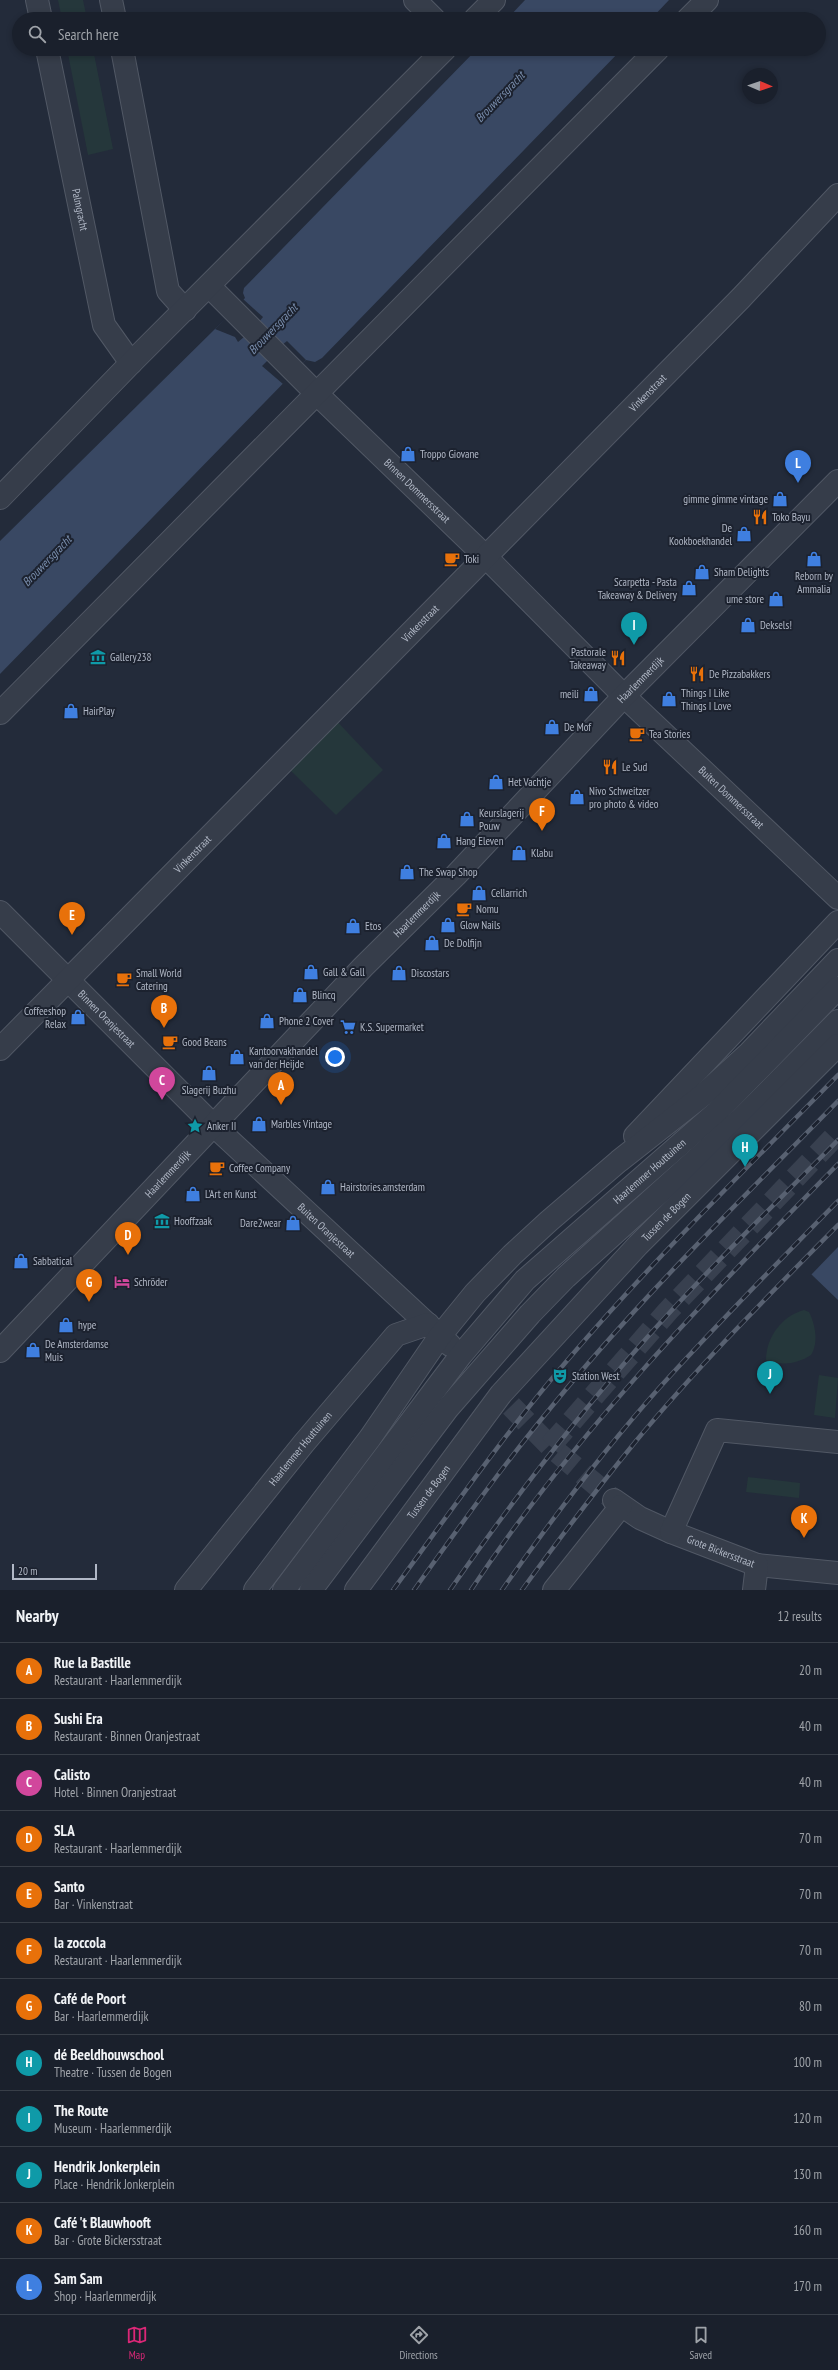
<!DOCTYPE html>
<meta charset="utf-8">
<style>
:root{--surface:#1a202c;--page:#272d38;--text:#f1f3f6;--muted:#9fa3a9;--line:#383e48;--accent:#db2777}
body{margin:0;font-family:"PT Sans Narrow",sans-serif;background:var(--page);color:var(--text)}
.compass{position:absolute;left:742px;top:68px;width:36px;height:36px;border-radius:50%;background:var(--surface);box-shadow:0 2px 6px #0003;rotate:92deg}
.scale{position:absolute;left:12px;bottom:10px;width:85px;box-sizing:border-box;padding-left:4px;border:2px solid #b1b8c6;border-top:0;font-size:11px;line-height:14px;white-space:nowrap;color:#b1b8c6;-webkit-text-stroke:3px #1c222f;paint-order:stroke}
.you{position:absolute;left:335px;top:1057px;width:14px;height:14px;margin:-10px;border:3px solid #fff;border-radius:50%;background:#1a73e8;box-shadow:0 0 0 6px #1a73e833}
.badge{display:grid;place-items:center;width:26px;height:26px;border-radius:50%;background:var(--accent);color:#fff;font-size:13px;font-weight:700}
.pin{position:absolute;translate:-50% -33px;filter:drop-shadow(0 1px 2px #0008)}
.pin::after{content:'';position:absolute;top:21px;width:14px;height:12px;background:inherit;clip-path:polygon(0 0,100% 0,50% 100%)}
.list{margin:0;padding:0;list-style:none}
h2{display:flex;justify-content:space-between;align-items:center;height:52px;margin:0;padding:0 16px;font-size:17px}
h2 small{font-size:13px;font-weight:400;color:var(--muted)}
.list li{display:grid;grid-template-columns:26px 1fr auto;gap:12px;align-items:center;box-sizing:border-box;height:56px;padding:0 16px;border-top:1px solid var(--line)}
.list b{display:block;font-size:15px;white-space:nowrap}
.list p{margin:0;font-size:13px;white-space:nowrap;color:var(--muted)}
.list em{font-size:13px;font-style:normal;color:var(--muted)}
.icon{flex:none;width:22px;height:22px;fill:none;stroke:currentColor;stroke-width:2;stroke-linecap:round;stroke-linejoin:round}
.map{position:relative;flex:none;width:838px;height:1590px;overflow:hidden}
.search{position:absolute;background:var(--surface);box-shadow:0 2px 6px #0003;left:12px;right:12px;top:12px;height:44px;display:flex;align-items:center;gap:10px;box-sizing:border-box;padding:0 14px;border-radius:22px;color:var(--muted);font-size:15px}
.sheet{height:724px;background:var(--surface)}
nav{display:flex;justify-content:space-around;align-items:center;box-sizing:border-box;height:56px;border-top:1px solid var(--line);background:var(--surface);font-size:11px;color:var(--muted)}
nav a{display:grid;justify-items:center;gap:2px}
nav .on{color:var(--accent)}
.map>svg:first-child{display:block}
.green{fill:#25373b}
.water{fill:#394863}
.pier{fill:#232b3a}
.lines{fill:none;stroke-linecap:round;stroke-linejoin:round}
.minor-tunnel{stroke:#38404f;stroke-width:22;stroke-dasharray:22 11;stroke-linecap:butt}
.minor-casing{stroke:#515865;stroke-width:24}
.minor{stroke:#363d4a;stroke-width:22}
.rail-casing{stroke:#586171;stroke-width:4.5}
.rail{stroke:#1c222f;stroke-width:3;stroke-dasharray:9;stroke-linecap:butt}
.labels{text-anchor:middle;stroke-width:4;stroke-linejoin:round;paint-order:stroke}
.street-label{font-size:11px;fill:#b1b8c6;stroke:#1c222f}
.poi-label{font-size:11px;fill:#b1b8c6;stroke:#1c222f;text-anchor:start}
.water-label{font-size:12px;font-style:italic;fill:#7a8ead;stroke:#1c222f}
</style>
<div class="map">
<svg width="838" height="1590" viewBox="0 0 838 1590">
<rect width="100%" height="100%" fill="#232b3a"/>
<!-- green -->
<g class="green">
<path d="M58,0H83L87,19H62Z"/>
<path d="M67,49H93L113,149L88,155Z"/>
<path d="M331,715L383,770L336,815L288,768Z"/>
<path d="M804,1310L809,1312C815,1324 819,1342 811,1355C797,1364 782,1366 766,1360C766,1337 782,1316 804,1310Z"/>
<path d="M819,1375L838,1378L835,1418L814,1415Z"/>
<path d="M748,1477L800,1483L799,1498L746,1492Z"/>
</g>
<!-- water -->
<g class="water">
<path d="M525,0H669L651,19H507Z"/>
<path d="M477,49H622L322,358L315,362L306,360L0,674V541L215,329L245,298L243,293L244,288Z"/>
<path d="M838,1172V1300L811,1274Z"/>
</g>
<!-- pier -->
<g class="pier">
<path d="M243,299L263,317L259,322L282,345L287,341L306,360L283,384L262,366L268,360L244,337L238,342L235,337L215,329Z"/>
<path d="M838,1170V1247L810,1276L772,1239Z"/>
</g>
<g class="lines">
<!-- minor-tunnel -->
<g class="minor-tunnel">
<path d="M511,1406L550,1446L614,1500"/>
<path d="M550,1446L668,1311L838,1133"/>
</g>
<defs>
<g id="minor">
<path d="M37,0L41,19"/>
<path d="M111,0L115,19"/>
<path d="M415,0L434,19"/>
<path d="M475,19L494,0"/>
<path d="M688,19L707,0"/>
<path id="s1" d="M47,49L104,325L131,363"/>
<path d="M122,49L168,291L185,310"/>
<path id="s2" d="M209,286L316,393L485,556L624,696L838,898"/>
<path d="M0,498L131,363L445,49"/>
<path d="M0,713L658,49"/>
<path id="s3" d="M0,912L213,1125L450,1345"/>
<path id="s4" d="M0,1049L741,298L838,195"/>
<path d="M635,1136L838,922"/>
<path id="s5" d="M0,1351L363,967L456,875L624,696L838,481"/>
<path id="s6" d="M614,1500L640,1518L671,1532L757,1565L838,1573"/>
<path d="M671,1532L717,1430L838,1442"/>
<path id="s7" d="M186,1590L304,1443L396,1335L428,1324"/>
<path d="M255,1590L370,1438L440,1336L475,1293L512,1255L549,1221L619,1161L703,1095L749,1053L838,960"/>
<path id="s8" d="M284,1590L461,1355L525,1280L717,1112L838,988"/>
<path d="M311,1590L448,1408L530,1314L566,1277L741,1119L838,1021"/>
<path id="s9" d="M356,1590L501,1394L638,1245L838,1045"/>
<path d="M554,1590L621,1506"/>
<path d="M754,1590L757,1565"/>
</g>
</defs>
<!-- minor casing -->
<use href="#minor" class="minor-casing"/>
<!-- minor -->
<use href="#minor" class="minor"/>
<defs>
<g id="rail">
<path d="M393,1590C451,1511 507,1430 571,1356C655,1258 748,1167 838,1075"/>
<path d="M414,1590C459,1527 504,1464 553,1405C641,1297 741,1200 838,1101"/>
<path d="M450,1590C510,1504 573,1421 643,1342C705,1272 772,1207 838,1140"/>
<path d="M471,1590C575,1433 706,1298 838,1164"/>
<path d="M502,1590C551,1520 603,1451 660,1387C718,1323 778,1262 838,1201"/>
<path d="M522,1590C559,1539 596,1490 636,1441C699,1365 769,1295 838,1225"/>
</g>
</defs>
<!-- rail casing -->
<use href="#rail" class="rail-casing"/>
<!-- rail -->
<use href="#rail" class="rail"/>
</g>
<!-- icons -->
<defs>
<symbol id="shop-bare" viewBox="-9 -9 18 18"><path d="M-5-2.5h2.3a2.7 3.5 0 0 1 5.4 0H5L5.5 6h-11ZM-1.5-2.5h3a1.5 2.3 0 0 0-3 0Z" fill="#3f7fe0" stroke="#1c222f" stroke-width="2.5" paint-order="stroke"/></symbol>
<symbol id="restaurant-bare" viewBox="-9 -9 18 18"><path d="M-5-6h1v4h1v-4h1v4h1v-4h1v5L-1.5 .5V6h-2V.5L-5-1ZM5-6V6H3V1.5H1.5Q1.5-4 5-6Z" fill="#e8710a" stroke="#1c222f" stroke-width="2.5" paint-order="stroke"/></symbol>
<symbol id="cafe-bare" viewBox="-9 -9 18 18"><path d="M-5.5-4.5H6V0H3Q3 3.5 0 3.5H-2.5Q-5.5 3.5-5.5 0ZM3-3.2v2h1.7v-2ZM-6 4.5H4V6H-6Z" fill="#e8710a" stroke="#1c222f" stroke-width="2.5" paint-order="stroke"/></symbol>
<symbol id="museum-bare" viewBox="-9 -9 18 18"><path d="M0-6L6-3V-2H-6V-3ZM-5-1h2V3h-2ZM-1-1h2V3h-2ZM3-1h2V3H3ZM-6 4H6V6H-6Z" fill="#0f9aa8" stroke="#1c222f" stroke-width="2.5" paint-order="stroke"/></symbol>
<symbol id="supermarket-bare" viewBox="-9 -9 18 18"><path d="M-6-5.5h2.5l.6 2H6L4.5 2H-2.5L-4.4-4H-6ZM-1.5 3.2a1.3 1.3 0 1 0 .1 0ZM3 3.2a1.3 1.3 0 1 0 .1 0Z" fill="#3f7fe0" stroke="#1c222f" stroke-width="2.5" paint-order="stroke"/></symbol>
<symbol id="sight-bare" viewBox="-9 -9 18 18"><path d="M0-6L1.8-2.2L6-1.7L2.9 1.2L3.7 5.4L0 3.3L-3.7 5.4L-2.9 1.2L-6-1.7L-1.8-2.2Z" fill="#0f9aa8" stroke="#1c222f" stroke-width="2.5" paint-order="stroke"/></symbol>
<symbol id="hotel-bare" viewBox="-9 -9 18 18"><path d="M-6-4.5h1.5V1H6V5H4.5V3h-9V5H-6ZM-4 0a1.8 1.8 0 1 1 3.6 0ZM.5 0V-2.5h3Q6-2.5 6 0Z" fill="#d1479c" stroke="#1c222f" stroke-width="2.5" paint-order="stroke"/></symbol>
<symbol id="theatre-bare" viewBox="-9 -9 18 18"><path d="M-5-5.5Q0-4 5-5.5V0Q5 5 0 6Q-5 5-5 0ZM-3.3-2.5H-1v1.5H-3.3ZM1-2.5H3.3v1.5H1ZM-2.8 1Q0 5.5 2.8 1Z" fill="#0f9aa8" stroke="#1c222f" stroke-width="2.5" paint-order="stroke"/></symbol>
</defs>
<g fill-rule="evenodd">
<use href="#shop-bare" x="397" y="443" width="22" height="22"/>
<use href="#shop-bare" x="769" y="488" width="22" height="22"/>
<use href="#restaurant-bare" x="749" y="506" width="22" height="22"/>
<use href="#shop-bare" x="733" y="523" width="22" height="22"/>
<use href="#cafe-bare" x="441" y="548" width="22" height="22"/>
<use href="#shop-bare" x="803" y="548" width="22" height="22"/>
<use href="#shop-bare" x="691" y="561" width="22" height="22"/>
<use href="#shop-bare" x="678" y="577" width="22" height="22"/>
<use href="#shop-bare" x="765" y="588" width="22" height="22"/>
<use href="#shop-bare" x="737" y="614" width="22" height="22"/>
<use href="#museum-bare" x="87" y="646" width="22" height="22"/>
<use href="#restaurant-bare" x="607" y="647" width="22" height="22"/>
<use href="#restaurant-bare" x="686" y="663" width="22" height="22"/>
<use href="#shop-bare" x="580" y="683" width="22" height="22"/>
<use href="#shop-bare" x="658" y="688" width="22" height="22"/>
<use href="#shop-bare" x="60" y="700" width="22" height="22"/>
<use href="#shop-bare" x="541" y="716" width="22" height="22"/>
<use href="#cafe-bare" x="626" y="723" width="22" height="22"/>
<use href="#restaurant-bare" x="599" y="756" width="22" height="22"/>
<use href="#shop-bare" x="485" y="771" width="22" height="22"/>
<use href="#shop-bare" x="566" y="786" width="22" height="22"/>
<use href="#shop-bare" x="456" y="808" width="22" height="22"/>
<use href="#shop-bare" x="433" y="830" width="22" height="22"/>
<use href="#shop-bare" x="508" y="842" width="22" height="22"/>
<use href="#shop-bare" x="396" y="861" width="22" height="22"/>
<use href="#shop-bare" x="468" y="882" width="22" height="22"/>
<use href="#cafe-bare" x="453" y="898" width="22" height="22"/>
<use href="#shop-bare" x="437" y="914" width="22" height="22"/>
<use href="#shop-bare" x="342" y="915" width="22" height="22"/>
<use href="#shop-bare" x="421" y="932" width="22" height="22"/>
<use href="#shop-bare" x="300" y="961" width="22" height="22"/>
<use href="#shop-bare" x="388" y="962" width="22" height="22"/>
<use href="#cafe-bare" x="113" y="968" width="22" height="22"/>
<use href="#shop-bare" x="289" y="984" width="22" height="22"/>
<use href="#shop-bare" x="67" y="1006" width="22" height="22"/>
<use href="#shop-bare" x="256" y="1010" width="22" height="22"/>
<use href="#supermarket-bare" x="337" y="1016" width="22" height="22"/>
<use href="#cafe-bare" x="159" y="1031" width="22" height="22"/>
<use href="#shop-bare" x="226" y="1046" width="22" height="22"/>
<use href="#shop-bare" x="198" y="1062" width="22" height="22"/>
<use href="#shop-bare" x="248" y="1113" width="22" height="22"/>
<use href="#sight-bare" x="184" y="1115" width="22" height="22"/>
<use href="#cafe-bare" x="206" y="1157" width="22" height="22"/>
<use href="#shop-bare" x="317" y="1176" width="22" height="22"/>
<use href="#shop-bare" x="182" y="1183" width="22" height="22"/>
<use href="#museum-bare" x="151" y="1210" width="22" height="22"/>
<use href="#shop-bare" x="282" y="1212" width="22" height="22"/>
<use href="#shop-bare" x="10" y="1250" width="22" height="22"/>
<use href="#hotel-bare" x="111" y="1271" width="22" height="22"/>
<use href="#shop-bare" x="55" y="1314" width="22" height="22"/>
<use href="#shop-bare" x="22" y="1339" width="22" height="22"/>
<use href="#theatre-bare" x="549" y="1365" width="22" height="22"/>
</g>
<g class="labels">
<!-- street labels -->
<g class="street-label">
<text dy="4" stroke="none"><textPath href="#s1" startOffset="164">Palmgracht</textPath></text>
<text dy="4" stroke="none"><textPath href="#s4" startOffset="922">Vinkenstraat</textPath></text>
<text dy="4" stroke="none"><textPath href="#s2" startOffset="292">Binnen Dommersstraat</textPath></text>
<text dy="4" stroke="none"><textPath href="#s4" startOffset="598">Vinkenstraat</textPath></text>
<text dy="4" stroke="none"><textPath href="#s5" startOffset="928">Haarlemmerdijk</textPath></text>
<text dy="4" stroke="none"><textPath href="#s2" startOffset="731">Buiten Dommersstraat</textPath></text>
<text dy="4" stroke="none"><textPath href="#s4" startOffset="274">Vinkenstraat</textPath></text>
<text dy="4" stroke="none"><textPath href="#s5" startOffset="604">Haarlemmerdijk</textPath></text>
<text dy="4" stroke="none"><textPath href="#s3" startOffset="151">Binnen Oranjestraat</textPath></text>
<text dy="4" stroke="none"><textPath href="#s8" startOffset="558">Haarlemmer Houttuinen</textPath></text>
<text dy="4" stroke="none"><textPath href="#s5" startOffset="244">Haarlemmerdijk</textPath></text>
<text dy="4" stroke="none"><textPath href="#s9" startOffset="486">Tussen de Bogen</textPath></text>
<text dy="4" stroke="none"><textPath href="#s3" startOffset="456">Buiten Oranjestraat</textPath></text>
<text dy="4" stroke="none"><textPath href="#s7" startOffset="182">Haarlemmer Houttuinen</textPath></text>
<text dy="4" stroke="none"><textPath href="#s9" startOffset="122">Tussen de Bogen</textPath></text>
<text dy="4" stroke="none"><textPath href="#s6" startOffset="119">Grote Bickersstraat</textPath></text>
</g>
<!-- poi labels -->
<g class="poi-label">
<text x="420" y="458">Troppo Giovane</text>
<text x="768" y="503" text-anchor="end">gimme gimme vintage</text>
<text x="772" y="521">Toko Bayu</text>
<text x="732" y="532" text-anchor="end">De<tspan x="732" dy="13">Kookboekhandel</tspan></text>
<text x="464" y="563">Toki</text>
<text x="714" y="576">Sham Delights</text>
<text x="814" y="580" text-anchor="middle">Reborn by<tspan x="814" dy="13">Ammalia</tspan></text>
<text x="677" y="586" text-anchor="end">Scarpetta - Pasta<tspan x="677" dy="13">Takeaway &amp; Delivery</tspan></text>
<text x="764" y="603" text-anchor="end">ume store</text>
<text x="760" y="629">Deksels!</text>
<text x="606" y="656" text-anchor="end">Pastorale<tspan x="606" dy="13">Takeaway</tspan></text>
<text x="110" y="661">Gallery238</text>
<text x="709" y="678">De Pizzabakkers</text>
<text x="681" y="697">Things I Like<tspan x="681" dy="13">Things I Love</tspan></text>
<text x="579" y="698" text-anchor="end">meili</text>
<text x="83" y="715">HairPlay</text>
<text x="564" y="731">De Mof</text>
<text x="649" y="738">Tea Stories</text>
<text x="622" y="771">Le Sud</text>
<text x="508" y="786">Het Vachtje</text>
<text x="589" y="795">Nivo Schweitzer<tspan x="589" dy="13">pro photo &amp; video</tspan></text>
<text x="479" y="817">Keurslagerij<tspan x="479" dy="13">Pouw</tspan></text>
<text x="456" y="845">Hang Eleven</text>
<text x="531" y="857">Klabu</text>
<text x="419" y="876">The Swap Shop</text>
<text x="491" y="897">Cellarrich</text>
<text x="476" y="913">Nomu</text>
<text x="460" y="929">Glow Nails</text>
<text x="365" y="930">Etos</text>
<text x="444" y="947">De Dolfijn</text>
<text x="323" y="976">Gall &amp; Gall</text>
<text x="136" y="977">Small World<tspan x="136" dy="13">Catering</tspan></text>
<text x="411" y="977">Discostars</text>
<text x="312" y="999">Blincq</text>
<text x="66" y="1015" text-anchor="end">Coffeeshop<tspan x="66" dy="13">Relax</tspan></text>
<text x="279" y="1025">Phone 2 Cover</text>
<text x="360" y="1031">K.S. Supermarket</text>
<text x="182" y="1046">Good Beans</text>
<text x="249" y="1055">Kantoorvakhandel<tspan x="249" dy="13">van der Heijde</tspan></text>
<text x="209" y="1094" text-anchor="middle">Slagerij Buzhu</text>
<text x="271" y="1128">Marbles Vintage</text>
<text x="207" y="1130">Anker II</text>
<text x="229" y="1172">Coffee Company</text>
<text x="340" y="1191">Hairstories.amsterdam</text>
<text x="205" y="1198">L'Art en Kunst</text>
<text x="174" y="1225">Hooffzaak</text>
<text x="281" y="1227" text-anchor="end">Dare2wear</text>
<text x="33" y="1265">Sabbatical</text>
<text x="134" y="1286">Schröder</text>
<text x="78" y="1329">hype</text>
<text x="45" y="1348">De Amsterdamse<tspan x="45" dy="13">Muis</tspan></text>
<text x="572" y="1380">Station West</text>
</g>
<!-- water labels -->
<g class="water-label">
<text transform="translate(500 97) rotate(-46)" y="4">Brouwersgracht</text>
<text transform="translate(273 329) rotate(-46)" y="4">Brouwersgracht</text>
<text transform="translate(47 561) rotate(-46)" y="4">Brouwersgracht</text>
</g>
</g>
</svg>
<svg class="compass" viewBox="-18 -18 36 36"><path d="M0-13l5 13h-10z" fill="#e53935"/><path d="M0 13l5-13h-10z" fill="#9fa3a9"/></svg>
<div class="scale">20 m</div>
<div class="you"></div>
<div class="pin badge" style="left:281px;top:1105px;background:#e8710a">A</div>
<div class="pin badge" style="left:164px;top:1028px;background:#e8710a">B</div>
<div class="pin badge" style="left:162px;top:1100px;background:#d1479c">C</div>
<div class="pin badge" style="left:128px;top:1255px;background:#e8710a">D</div>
<div class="pin badge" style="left:72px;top:935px;background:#e8710a">E</div>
<div class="pin badge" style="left:542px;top:831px;background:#e8710a">F</div>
<div class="pin badge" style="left:89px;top:1302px;background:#e8710a">G</div>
<div class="pin badge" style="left:745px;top:1167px;background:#0f9aa8">H</div>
<div class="pin badge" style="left:634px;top:645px;background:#0f9aa8">I</div>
<div class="pin badge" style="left:770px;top:1394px;background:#0f9aa8">J</div>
<div class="pin badge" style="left:804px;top:1538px;background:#e8710a">K</div>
<div class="pin badge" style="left:798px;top:483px;background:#3f7fe0">L</div>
<div class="search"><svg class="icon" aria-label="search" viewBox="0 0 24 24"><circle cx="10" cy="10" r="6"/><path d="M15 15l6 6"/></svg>Search here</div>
</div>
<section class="sheet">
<h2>Nearby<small>12 results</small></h2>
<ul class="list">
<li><span class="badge" style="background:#e8710a">A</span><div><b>Rue la Bastille</b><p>Restaurant · Haarlemmerdijk</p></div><em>20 m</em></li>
<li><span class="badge" style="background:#e8710a">B</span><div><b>Sushi Era</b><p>Restaurant · Binnen Oranjestraat</p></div><em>40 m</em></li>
<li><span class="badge" style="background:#d1479c">C</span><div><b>Calisto</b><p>Hotel · Binnen Oranjestraat</p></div><em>40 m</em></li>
<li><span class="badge" style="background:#e8710a">D</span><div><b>SLA</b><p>Restaurant · Haarlemmerdijk</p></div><em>70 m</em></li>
<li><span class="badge" style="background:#e8710a">E</span><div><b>Santo</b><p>Bar · Vinkenstraat</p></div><em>70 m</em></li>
<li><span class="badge" style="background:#e8710a">F</span><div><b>la zoccola</b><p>Restaurant · Haarlemmerdijk</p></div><em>70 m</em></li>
<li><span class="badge" style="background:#e8710a">G</span><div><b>Café de Poort</b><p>Bar · Haarlemmerdijk</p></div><em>80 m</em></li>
<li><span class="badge" style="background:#0f9aa8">H</span><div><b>dé Beeldhouwschool</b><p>Theatre · Tussen de Bogen</p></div><em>100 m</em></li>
<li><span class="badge" style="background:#0f9aa8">I</span><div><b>The Route</b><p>Museum · Haarlemmerdijk</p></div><em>120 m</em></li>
<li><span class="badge" style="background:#0f9aa8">J</span><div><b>Hendrik Jonkerplein</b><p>Place · Hendrik Jonkerplein</p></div><em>130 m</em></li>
<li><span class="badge" style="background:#e8710a">K</span><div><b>Café 't Blauwhooft</b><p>Bar · Grote Bickersstraat</p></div><em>160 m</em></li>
<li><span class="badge" style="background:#3f7fe0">L</span><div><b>Sam Sam</b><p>Shop · Haarlemmerdijk</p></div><em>170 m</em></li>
</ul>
</section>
<nav>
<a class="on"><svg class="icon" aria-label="map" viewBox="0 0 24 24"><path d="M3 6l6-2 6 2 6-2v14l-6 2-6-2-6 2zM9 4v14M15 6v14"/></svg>Map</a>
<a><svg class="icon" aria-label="directions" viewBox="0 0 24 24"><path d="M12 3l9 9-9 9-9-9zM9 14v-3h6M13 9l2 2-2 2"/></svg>Directions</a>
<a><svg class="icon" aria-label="saved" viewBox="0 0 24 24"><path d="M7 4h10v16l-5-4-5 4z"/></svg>Saved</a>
</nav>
